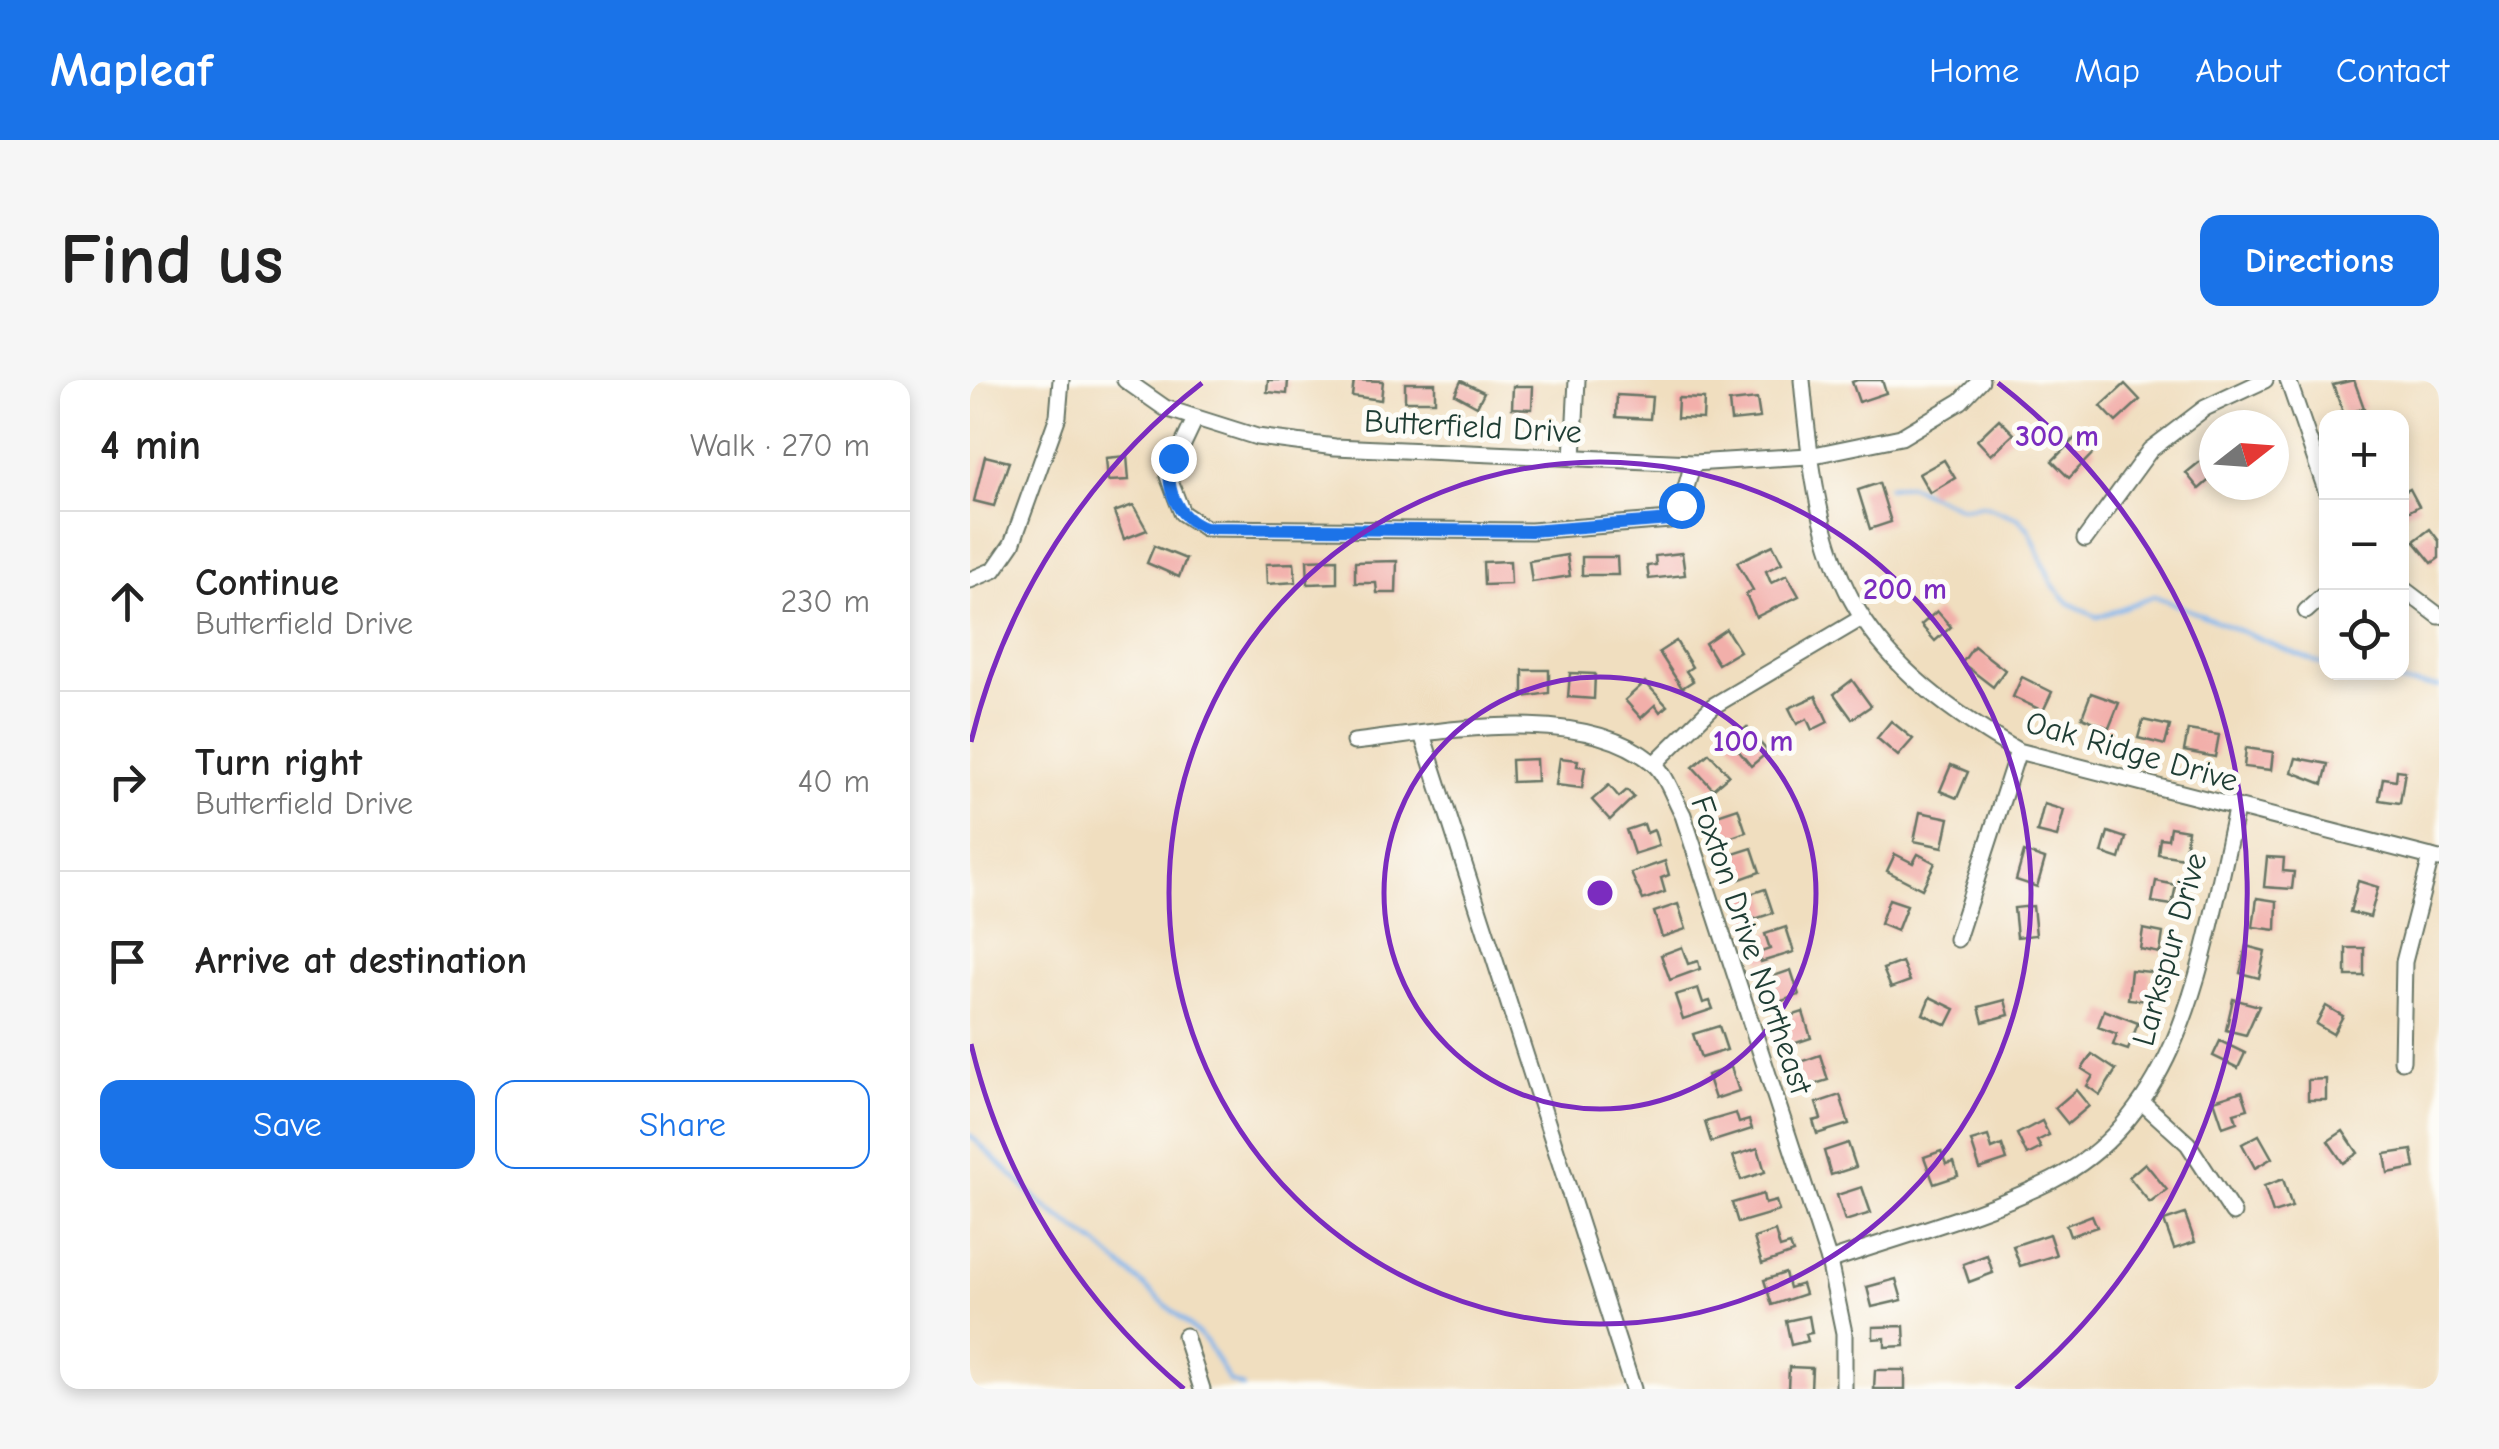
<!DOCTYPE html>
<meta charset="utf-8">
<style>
:root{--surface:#fff;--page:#f6f6f6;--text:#222;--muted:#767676;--line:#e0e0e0;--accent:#1a73e8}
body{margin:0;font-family:"Comic Neue",sans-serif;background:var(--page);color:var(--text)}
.controls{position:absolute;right:30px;top:30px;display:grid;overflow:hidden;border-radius:20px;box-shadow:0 5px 15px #0003}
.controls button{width:90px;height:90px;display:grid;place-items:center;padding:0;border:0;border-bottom:2px solid var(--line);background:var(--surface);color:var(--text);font:50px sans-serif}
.compass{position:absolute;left:1229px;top:30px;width:90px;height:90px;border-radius:50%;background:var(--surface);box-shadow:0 5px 15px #0003;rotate:73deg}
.stop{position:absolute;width:30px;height:30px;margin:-22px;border:8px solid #1a73e8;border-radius:50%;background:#fff}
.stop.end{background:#1a73e8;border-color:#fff;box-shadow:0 2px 10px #0008}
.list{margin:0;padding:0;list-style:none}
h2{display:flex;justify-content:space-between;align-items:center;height:130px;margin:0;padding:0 40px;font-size:42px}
h2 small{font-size:32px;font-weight:400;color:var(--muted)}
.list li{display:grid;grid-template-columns:65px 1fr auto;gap:30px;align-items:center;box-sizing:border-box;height:180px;padding:0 40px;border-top:2px solid var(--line)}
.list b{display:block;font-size:38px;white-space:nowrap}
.list p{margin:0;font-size:32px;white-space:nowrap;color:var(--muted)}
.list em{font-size:32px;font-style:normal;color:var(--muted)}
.actions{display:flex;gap:20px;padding:30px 40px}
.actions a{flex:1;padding:22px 0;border:2px solid var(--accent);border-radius:20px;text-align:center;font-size:35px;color:var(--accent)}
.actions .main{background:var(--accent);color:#fff}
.icon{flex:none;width:55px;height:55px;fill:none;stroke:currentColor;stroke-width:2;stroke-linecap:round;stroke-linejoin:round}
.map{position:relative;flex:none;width:1469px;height:1009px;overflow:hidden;border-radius:20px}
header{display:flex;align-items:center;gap:60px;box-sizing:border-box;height:140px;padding:0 50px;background:var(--accent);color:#fff}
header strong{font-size:48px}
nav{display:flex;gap:55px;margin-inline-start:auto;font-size:35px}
.intro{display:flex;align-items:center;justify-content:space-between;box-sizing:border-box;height:240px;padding:0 60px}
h1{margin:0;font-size:70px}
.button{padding:25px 45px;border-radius:20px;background:var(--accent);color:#fff;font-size:35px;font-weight:700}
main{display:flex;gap:60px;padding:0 60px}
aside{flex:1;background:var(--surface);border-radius:20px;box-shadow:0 5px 15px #0003}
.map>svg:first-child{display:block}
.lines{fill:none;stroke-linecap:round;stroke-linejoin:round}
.stream{stroke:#7db4ed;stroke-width:4}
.building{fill:#f2afaa}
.minor-casing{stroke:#687565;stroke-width:19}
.minor{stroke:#fff;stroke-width:15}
.route{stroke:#1a73e8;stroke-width:12}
.ring{fill:none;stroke:#7b2cbf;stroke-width:5}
.labels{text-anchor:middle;stroke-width:10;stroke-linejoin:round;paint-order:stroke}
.street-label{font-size:32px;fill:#1f3d34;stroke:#fdfcf7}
.centre{fill:#7b2cbf;stroke:#fdfcf7;stroke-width:5}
.ring-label{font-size:30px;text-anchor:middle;font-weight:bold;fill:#7b2cbf;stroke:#fdfcf7;stroke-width:10;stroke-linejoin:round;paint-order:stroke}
</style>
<header>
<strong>Mapleaf</strong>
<nav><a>Home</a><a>Map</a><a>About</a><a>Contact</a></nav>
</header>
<div class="intro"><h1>Find us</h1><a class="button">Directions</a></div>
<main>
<aside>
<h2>4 min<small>Walk · 270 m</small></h2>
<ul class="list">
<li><svg class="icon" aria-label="ahead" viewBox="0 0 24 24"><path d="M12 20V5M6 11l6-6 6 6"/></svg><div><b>Continue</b><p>Butterfield Drive</p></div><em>230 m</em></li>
<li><svg class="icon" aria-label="right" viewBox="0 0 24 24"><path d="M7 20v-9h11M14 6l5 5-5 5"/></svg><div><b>Turn right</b><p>Butterfield Drive</p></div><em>40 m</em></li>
<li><svg class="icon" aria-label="arrive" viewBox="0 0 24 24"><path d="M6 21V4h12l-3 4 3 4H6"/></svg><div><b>Arrive at destination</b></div></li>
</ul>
<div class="actions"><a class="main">Save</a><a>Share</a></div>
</aside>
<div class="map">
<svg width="1469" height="1009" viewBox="0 0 1469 1009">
<rect width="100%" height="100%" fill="#fdfcf7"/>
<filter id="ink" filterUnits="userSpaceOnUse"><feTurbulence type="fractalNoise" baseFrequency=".01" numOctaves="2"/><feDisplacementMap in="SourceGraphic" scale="20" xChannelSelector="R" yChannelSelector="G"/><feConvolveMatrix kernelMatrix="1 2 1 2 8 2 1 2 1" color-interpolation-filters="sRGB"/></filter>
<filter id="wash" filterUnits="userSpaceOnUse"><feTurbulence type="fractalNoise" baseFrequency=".0048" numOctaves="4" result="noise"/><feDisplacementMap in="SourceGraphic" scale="40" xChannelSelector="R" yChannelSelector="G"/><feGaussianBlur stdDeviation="2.25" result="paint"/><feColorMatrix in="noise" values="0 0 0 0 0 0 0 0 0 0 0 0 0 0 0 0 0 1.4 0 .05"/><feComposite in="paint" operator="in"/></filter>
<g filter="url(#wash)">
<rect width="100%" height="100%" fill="#f0debf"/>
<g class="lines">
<!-- stream -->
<g class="stream">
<path d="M918,107L938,105L991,128L1013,125L1048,138L1059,149L1082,204L1099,223L1127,237L1185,216L1356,286"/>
<path d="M1375,292L1394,299L1469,307"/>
<path d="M0,755L74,826L127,864L215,942L237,962L259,1001L273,1007"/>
</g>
</g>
<g id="blocks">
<!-- building -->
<g class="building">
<path d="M298,0H318L317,14L297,12Z"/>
<path d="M384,0L413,1L411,20L382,16Z"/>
<path d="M887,0H912L916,13L889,22L882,2Z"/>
<path d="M1384,0L1394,28L1374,35L1363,5Z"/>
<path d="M491,1L514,12L507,26L485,14Z"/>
<rect x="435" y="3" width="30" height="18"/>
<path d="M1155,4L1170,20L1146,42L1131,26Z"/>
<path d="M543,6H563L562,29L542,28Z"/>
<path d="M647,15L682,17L680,39L646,37Z"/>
<path d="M708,18L734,19L733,39L707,38Z"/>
<path d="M787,19L790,38L761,41L759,22Z"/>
<path d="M1029,39L1044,54L1021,75L1007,60Z"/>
<path d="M1109,54L1126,70L1099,98L1082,81Z"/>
<path d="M1238,75L1244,83V96L1229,109L1216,93Z"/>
<path d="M15,76L39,82L24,126L4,121Z"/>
<path d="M157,76L159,100L138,101L136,78Z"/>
<path d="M974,80L985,98L960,113L949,94Z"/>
<path d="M909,103L921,142L900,149L888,110Z"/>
<path d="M1440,109L1449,126L1432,135V113Z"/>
<path d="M163,125L177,150L154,159L144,132Z"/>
<path d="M1460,149L1469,161V178L1462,183L1444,161Z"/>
<path d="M803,165L812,183L796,191L801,203L817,195L829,216L786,237L776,214L783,210L767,182Z"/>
<path d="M184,166L216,179L209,197L177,183Z"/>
<path d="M712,173L715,195L679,199L677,186L686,185L685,176Z"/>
<path d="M597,175L600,196L562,202L559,181Z"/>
<path d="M612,177H647L648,195H612Z"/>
<path d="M367,179V203L338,204L337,180Z"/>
<path d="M427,181L426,213H407L406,203H385V182Z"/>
<path d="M540,181L541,204L514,205L513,182Z"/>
<path d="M324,183L326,202L297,204L296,184Z"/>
<path d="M967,231L981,247L965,261L951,245Z"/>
<path d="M756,249L770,271L748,284L735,263Z"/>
<path d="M706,261L722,287L716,291L723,301L712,308L689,272Z"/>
<path d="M1004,266L1035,290L1023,307L992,283Z"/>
<path d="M553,290H579V313L553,317Z"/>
<path d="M600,293L625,294L624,319L598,317Z"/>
<path d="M1052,297L1082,312L1073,331L1043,317Z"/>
<path d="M882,300L901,326L882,339L864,314Z"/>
<path d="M675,302L697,326L690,332L685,325L671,338L655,320Z"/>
<path d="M1121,313L1149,323L1139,348L1112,337Z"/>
<path d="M846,316L858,342L842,350L837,339L827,344L819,328Z"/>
<path d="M1173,340L1200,346L1195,365L1168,358Z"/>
<path d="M921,341L943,359L928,376L907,358Z"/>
<path d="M777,347L798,372L781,386L754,353L761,348L767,355Z"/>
<path d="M1218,350L1249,355L1245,377L1214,371Z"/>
<path d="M1276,368L1303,372L1301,390L1274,387Z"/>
<path d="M739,373L759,395L743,409L723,387Z"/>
<path d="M590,378L608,380L607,386L615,387L612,408L586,405Z"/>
<path d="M1326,378L1358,384L1353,404L1322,392Z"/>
<path d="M566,379L567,401L542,402L541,380Z"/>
<path d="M981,385L998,392L987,418L970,411Z"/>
<path d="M1427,390L1435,391L1430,423L1409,420L1413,398L1426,400Z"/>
<path d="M639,405L649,417L657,410L664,417L640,440L622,420Z"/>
<path d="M1074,424L1094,430L1087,457L1067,452Z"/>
<path d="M768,428L776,452L751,461L747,435Z"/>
<path d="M950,432L979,438L973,467L944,461Z"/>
<path d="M674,444L677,453L684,450L689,466L664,474L656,450Z"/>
<path d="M1200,447L1218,450L1214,478L1188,474L1190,458L1198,459Z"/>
<path d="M1138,452L1156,458L1150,479L1132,473Z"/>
<path d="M782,468L790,492L765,501L757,476Z"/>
<path d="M1054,472L1075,479L1067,507L1046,500Z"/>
<path d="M925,474L943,483L948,474L965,483L952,509L917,491Z"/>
<path d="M1297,477L1314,478L1313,491L1324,492L1322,509L1294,507Z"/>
<path d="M695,481L699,495L691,498L695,512L673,520L661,493Z"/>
<path d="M1186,501L1206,505L1202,525L1182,522Z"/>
<path d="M1388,501L1408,507L1400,537L1380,532Z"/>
<path d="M795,509L803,533L779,541L771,517Z"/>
<path d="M1287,518L1307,521L1306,550L1283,547Z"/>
<path d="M919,519L937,525L927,551L910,544Z"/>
<path d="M708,524L716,549L692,557L684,532Z"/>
<path d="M1063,526L1066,555L1047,557L1044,528Z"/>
<path d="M816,547L824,572L791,582L788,573L800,569L795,554Z"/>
<path d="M1173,549L1193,553L1190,573L1170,569Z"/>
<path d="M1276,566L1295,571L1289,598L1270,593Z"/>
<path d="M712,567L718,584L728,581L730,589L700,600L691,575Z"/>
<rect x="1376" y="568" width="18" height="28"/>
<path d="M932,582L940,601L921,608L913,589Z"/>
<path d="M821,590L829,615L806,623L798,598Z"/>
<path d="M1161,590L1181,592L1178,621L1158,619Z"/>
<path d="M728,608L733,623L740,621L743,629L713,639L705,615Z"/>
<path d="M960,617L985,629L977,645L953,634Z"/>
<path d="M1263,619L1289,626L1276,655L1256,650Z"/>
<path d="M1035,620L1039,635L1013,642L1009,627Z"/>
<path d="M1356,626L1373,636L1363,654L1346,644Z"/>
<path d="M1134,630L1168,643L1158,670L1143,665L1147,654L1128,647Z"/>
<path d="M833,632L841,658L820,665L811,639Z"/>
<path d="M749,646L757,670L731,678L723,654Z"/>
<path d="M1250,661L1275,673L1268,688L1243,676Z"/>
<path d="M1122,674L1146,690L1130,715L1117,706L1123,696L1112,689Z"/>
<path d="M850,675L858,700L832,708L824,684Z"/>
<path d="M761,687L769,711L745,719L737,695Z"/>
<path d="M1356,699V720H1338V700Z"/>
<path d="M1106,710L1119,726L1098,744L1085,728Z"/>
<path d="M1272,711L1278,729L1264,733L1267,742L1253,747L1244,720Z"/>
<path d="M870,715L879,744L847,754L843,741L851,739L846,723Z"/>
<path d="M766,733L769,743L779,740L782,749L741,762L735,742Z"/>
<path d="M1072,741L1079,755L1067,761L1071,768L1057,775L1047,754Z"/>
<path d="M1373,751L1388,773L1373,783L1358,761Z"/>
<path d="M1289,755L1302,778L1285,788L1272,764Z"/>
<path d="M1018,756L1022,769L1032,765L1037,780L1010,789L1001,761Z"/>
<path d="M878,763L886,787L861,795L854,771Z"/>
<path d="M788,768L795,792L771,800L763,776Z"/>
<path d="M1442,770L1445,788L1418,793L1415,774Z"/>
<path d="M971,771L976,784L984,782L988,796L964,804L954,777Z"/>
<path d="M1175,783L1197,810L1180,823L1159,797Z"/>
<path d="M1313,799L1322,827L1303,833L1294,806Z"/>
<path d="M892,807L901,833L875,841L867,815Z"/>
<path d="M793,814L795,824L806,821L809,831L768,843L762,823Z"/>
<path d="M1215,834L1225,862L1204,869L1194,841Z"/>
<path d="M1122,835L1127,847L1100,856L1096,845Z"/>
<path d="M805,851L810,868L820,865L823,873L792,884L784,858Z"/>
<path d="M1079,854L1086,875L1050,886L1043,866Z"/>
<path d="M1017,875L1023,893L999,902L993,884Z"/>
<path d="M815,893L819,908L832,904L835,914L802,925L794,900Z"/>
<path d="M926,899L932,920L902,927L897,907Z"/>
<path d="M839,936L842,953L836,954L838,961L821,965L816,941Z"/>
<path d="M934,946L935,966L915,967V958L903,959V947Z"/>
<path d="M819,987L842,988L841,1009H818Z"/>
<path d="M905,990H935V1009H904Z"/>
</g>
</g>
</g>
<g filter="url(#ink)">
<use href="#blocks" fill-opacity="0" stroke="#687565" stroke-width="2.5"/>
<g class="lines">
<defs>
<g id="minor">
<path d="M155,0L195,28L287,57L365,67L723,83L839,76L931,57L991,21L1011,0"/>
<path d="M832,0C849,192 876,271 1048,371L1469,479"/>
<path d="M1318,0L1356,110"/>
<path d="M225,39L198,96L212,133L235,148L561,151L700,140L709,132L723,83"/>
<path d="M603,78L607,0"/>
<path d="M1115,159L1180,70L1235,28L1295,0"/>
<path d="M0,200L24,190L42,164L88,36L91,0"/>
<path d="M1432,208L1469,236"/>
<path d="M1336,231L1356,213"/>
<path d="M452,354L663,1009"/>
<path d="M384,362C471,352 609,323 682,382C696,393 704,419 713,435L859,881L874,953V1009"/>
<path d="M684,384L743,326L890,239"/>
<path d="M987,559L1048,371"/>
<path d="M1432,681L1434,582L1461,477"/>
<path d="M1173,723L1218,764L1263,833"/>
<path d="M859,881C933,855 1013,835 1083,800C1217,732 1235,561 1266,430"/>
<path d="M215,956L232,1009"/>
</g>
</defs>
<!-- minor casing -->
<use href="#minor" class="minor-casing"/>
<!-- minor -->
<use href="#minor" class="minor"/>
</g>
</g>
<g class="lines" filter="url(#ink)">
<!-- route -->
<path class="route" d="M203,78C193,105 206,138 235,148L561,151L700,140L711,125"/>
</g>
<!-- distance rings -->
<g class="ring">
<circle cx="630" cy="513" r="216"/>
<circle cx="630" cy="513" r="431"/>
<path d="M214 1009A647 647 0 0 1 1 664M1 362A647 647 0 0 1 232 3M1028 3A647 647 0 0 1 1046 1009"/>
</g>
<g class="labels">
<!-- street labels -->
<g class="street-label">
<text transform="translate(503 46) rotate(3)" y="11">Butterfield Drive</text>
<text transform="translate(1162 371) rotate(16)" y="11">Oak Ridge Drive</text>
<text transform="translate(782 565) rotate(71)" y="11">Foxton Drive Northeast</text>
<text transform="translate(1199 569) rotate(-74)" y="11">Larkspur Drive</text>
</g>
</g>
<circle cx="630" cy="513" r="15" class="centre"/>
<g class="ring-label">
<text x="1087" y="66">300 m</text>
<text x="935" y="219">200 m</text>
<text x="783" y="371">100 m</text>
</g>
</svg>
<div class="controls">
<button>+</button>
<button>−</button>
<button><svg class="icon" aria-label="locate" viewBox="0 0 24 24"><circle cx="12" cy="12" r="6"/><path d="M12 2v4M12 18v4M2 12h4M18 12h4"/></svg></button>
</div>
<svg class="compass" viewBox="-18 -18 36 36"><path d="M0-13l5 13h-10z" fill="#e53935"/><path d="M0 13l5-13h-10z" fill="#767676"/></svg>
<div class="stop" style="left:711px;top:125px"></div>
<div class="stop end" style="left:203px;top:78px"></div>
</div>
</main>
